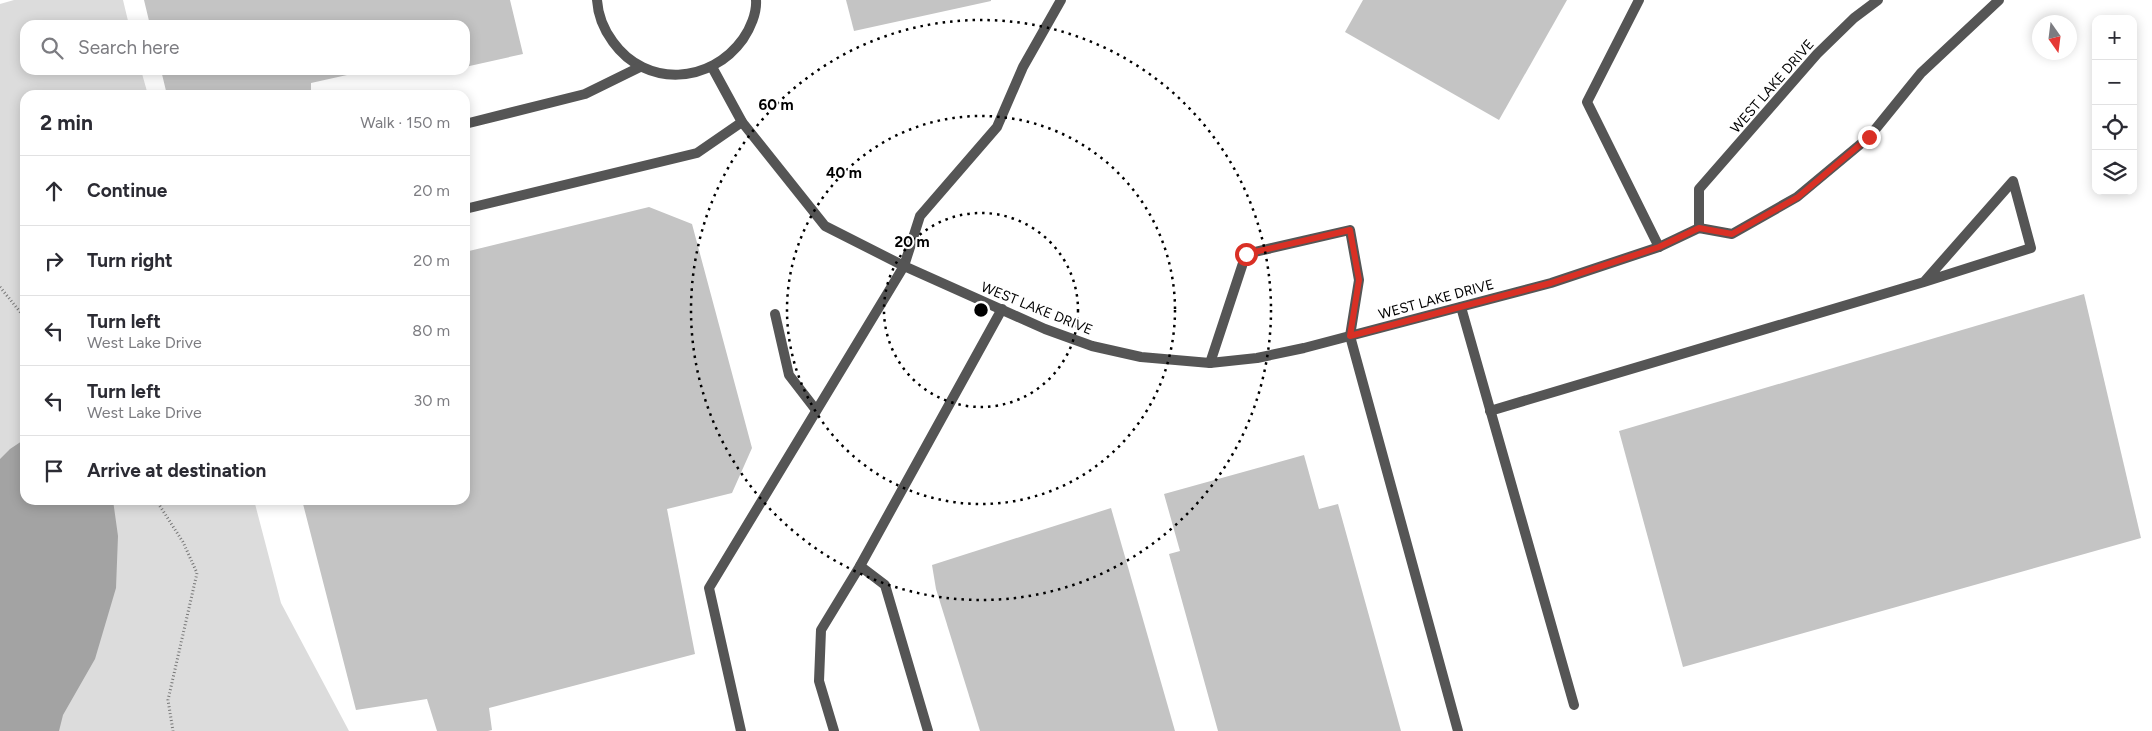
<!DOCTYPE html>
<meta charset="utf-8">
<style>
:root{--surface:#fff;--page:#f7f7f7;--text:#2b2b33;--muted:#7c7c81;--line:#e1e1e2}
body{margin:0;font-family:Figtree,sans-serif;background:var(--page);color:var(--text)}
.controls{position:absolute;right:15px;top:15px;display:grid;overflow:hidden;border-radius:10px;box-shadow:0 2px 12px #0003}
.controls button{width:45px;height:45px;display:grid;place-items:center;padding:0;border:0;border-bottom:1px solid var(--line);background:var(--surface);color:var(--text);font:25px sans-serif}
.compass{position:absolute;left:2032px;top:15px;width:45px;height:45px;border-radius:50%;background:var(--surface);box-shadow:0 2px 12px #0003;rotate:166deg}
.stop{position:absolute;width:15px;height:15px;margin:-11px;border:4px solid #d93025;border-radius:50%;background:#fff}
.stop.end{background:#d93025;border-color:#fff;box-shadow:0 1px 5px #0008}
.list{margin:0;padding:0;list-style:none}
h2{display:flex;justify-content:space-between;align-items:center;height:65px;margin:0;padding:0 20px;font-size:21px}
h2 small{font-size:16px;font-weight:400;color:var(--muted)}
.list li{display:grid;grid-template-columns:32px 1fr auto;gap:15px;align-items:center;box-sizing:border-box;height:70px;padding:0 20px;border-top:1px solid var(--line)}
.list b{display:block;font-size:19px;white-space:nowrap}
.list p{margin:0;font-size:16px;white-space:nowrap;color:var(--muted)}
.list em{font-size:16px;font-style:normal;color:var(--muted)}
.icon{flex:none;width:28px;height:28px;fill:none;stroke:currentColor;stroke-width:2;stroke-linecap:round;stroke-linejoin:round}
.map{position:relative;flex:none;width:2152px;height:731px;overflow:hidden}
.search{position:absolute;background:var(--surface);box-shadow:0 2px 12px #0003;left:20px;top:20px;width:450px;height:55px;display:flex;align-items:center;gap:12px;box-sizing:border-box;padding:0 18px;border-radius:15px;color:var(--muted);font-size:19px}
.panel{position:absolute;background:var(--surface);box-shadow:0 2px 12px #0003;left:20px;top:90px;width:450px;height:415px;border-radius:15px}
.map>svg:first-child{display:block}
.green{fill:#dcdcdc}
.water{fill:#a3a3a3}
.building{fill:#c4c4c4}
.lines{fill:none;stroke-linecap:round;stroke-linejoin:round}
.path{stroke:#777;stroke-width:3;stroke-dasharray:1 2.5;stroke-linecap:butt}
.service{stroke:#555;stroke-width:10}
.minor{stroke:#555;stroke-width:10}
.route{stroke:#d93025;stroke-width:6}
.ring{fill:none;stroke:#000;stroke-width:2.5;stroke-dasharray:2.5 5}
.labels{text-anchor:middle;stroke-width:4;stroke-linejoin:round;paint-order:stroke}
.street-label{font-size:14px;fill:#000;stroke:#fff}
.centre{fill:#000;stroke:#fff;stroke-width:2.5}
.ring-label{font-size:15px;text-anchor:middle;font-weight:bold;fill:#000;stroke:#fff;stroke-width:4;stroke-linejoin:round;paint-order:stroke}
</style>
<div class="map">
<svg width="2152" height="731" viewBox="0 0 2152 731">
<rect width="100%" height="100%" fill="#fff"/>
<!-- green -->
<path class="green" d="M14,0H123L129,25H25V70H141L148,95H25V500H254L281,603L349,731H0V4Z"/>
<!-- water -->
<path class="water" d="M25,439V500H113L118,536L116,588L95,659L63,715L59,731H0V459L10,449Z"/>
<!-- building -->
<g class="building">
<path d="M144,0H510L523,54L465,67V25H150Z"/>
<path d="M846,0H991V1L854,31Z"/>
<path d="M1363,0H1567L1499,120L1345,32Z"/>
<path d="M161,70H365V71L311,83V95H167Z"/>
<path d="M649,207L692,224L752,448L732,493L667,509L695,654L489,708L492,730L488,731H437L427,699L356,710L302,500H465V252Z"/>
<path d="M2084,294L2141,538L1683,667L1619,431Z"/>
<path d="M1304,455L1319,509L1338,504L1401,731H1218L1169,554L1180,551L1164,494Z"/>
<path d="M1111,508L1175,731H980L936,589L932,565Z"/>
</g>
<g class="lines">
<!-- path -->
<g class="path">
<path d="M0,287L25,318"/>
<path d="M156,500L183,542L197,573L168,700L173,731"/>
</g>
<!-- service -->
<g class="service">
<path d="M597,0C598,16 604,30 613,42C646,88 711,84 743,39C750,29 757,13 756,0"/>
<path d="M1639,0L1587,102L1659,247"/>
<path d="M465,124L585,94L640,67"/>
<path d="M465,209L697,153L742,122"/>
<path d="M1461,307L1574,705"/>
<path d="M775,314L789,375L816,410"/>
<path d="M1210,363L1246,254L1350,230L1359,280L1350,336L1458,731"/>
<path d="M1490,411L1924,282L2031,248L2013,181L1924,282"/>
<path d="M860,566L885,585L928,731"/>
<path d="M741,731L709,588L904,266L920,216L997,127L1023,67L1061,0"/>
<path d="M834,731L819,681L821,630L860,566L1002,309"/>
</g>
<!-- minor -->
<g class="minor">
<path d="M712,67L742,122L825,226L904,266L1045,329L1092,346L1141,357L1210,363L1257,358L1304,348L1551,283L1659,247L1699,228L1732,234L1797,197L1869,137L1921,73L1999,0"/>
<path d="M1699,228V189L1817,54L1854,18L1878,0"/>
</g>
</g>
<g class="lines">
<!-- route -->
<path class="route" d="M1246,254L1350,230L1359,280L1350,336L1551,283L1659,247L1699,228L1732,234L1798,197L1869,137"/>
</g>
<!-- distance rings -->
<g class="ring">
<circle cx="981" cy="310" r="97"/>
<circle cx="981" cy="310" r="194"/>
<circle cx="981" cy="310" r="290"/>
</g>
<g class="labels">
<!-- street labels -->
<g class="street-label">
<text transform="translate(1772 86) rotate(-49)" y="5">WEST LAKE DRIVE</text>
<text transform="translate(1436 299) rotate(-15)" y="5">WEST LAKE DRIVE</text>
<text transform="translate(1037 308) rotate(22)" y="5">WEST LAKE DRIVE</text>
</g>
</g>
<circle cx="981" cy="310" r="8" class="centre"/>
<g class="ring-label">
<text x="776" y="110">60 m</text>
<text x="844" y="178">40 m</text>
<text x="912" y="247">20 m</text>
</g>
</svg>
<div class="controls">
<button>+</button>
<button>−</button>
<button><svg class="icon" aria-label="locate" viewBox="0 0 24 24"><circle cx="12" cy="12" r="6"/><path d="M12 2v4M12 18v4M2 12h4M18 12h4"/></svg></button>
<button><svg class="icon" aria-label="layers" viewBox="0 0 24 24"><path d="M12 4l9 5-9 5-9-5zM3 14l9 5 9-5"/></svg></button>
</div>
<svg class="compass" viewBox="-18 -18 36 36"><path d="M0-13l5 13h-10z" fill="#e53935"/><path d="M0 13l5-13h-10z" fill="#7c7c81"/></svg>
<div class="stop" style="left:1246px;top:254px"></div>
<div class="stop end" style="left:1869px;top:137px"></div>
<div class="search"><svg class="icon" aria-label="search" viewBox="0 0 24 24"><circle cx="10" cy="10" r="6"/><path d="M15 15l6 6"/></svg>Search here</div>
<section class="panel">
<h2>2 min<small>Walk · 150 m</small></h2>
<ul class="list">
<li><svg class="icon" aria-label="ahead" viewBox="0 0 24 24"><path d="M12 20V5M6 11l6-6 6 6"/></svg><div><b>Continue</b></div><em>20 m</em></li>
<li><svg class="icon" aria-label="right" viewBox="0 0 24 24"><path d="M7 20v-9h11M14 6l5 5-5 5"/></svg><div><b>Turn right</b></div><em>20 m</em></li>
<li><svg class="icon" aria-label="left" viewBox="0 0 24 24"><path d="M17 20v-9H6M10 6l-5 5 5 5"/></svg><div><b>Turn left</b><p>West Lake Drive</p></div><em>80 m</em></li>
<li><svg class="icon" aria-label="left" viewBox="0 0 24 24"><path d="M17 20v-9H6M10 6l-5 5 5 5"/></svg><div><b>Turn left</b><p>West Lake Drive</p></div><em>30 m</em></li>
<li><svg class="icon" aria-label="arrive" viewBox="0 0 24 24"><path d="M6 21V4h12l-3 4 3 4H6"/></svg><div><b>Arrive at destination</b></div></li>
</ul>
</section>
</div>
